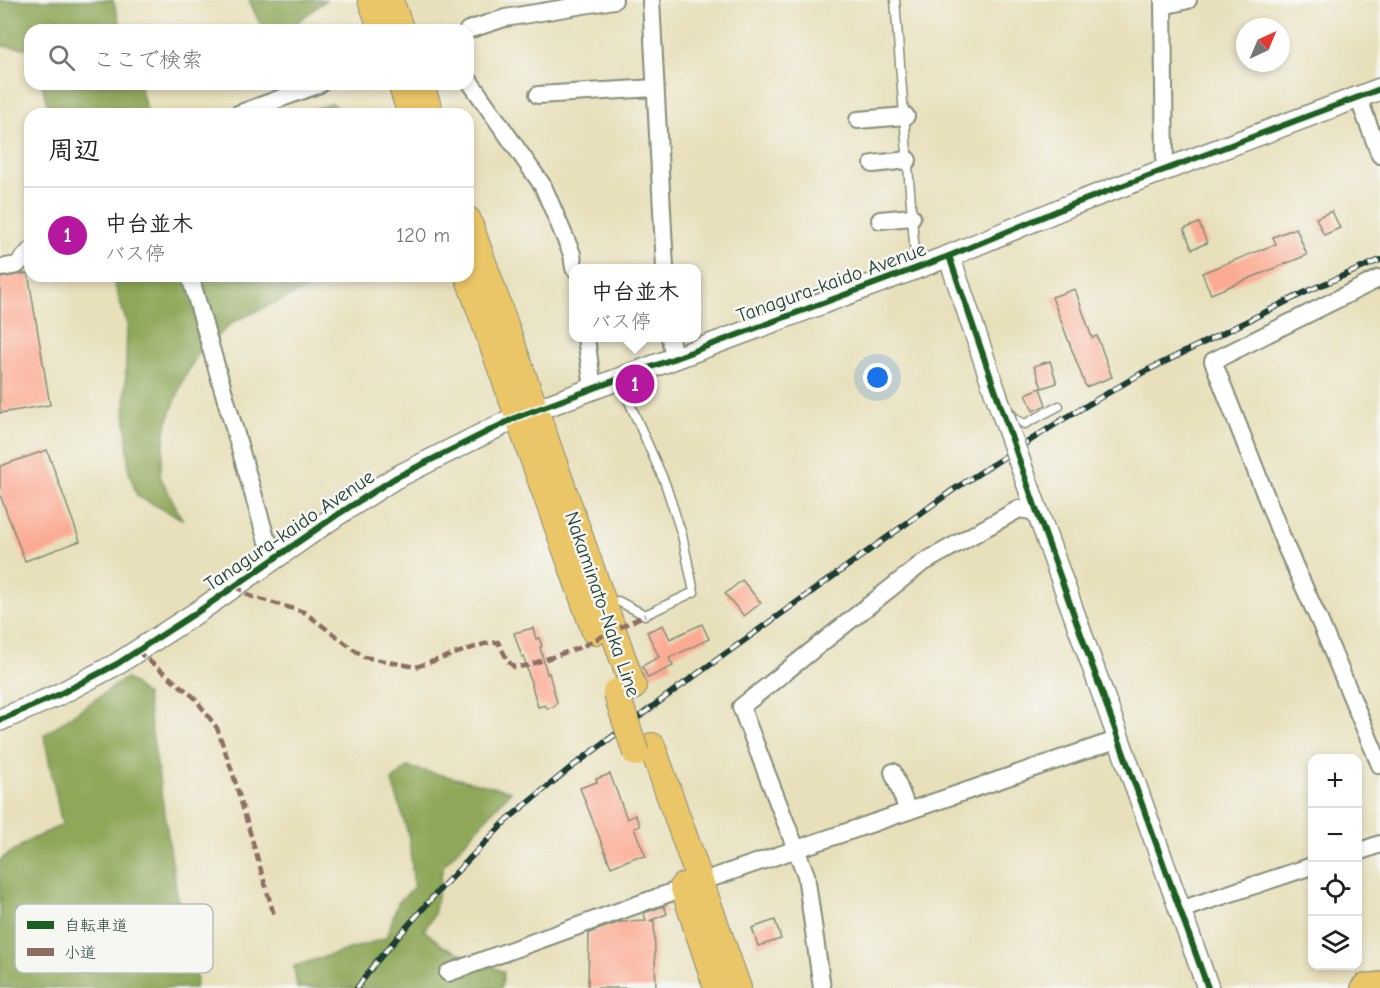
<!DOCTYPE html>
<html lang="ja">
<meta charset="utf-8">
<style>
:root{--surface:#fff;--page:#f2f2f2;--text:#222;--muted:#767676;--line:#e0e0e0;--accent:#b5179e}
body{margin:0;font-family:"Comic Neue","Klee One",sans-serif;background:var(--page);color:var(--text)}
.controls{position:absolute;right:18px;bottom:18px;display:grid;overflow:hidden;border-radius:12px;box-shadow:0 3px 9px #0003}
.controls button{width:54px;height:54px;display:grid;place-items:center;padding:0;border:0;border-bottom:2px solid var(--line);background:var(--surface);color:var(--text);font:30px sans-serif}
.compass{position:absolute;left:1236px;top:18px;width:54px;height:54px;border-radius:50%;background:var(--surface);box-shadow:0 3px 9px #0003;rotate:44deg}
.you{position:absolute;left:878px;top:378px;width:21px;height:21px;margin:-15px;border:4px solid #fff;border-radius:50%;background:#1a73e8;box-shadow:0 0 0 9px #1a73e833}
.badge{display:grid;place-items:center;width:39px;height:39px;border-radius:50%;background:var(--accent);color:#fff;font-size:20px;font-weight:700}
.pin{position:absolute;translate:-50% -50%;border:3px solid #fff;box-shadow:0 2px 6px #0006}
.popup{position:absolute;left:569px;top:264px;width:132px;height:78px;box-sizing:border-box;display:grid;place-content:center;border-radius:12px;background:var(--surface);filter:drop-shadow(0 2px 4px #0005);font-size:20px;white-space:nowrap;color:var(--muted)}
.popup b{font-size:22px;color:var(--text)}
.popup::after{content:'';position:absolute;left:50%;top:100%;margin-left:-12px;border:12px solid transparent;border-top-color:var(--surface)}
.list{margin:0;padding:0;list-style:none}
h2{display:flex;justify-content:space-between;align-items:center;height:78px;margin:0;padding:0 24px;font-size:26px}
h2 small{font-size:20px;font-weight:400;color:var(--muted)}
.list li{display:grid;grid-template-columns:39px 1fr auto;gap:18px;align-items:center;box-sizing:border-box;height:96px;padding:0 24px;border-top:2px solid var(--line)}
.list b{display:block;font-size:22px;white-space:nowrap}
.list p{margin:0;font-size:20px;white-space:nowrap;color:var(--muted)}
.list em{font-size:20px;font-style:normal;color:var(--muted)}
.icon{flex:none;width:33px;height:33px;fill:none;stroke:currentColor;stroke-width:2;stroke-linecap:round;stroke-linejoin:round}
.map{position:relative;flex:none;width:1380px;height:988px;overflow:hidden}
.search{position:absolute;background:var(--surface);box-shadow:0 3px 9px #0003;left:24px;top:24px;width:450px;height:66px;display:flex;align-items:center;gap:15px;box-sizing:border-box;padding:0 21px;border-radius:18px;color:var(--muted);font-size:22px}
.panel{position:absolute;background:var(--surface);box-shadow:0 3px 9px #0003;left:24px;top:108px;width:450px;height:174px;border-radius:18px}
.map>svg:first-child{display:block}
.forest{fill:#8ea759;stroke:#567246;stroke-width:1.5}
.building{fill:#fcab93}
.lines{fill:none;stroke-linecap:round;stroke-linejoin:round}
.service-casing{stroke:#848e78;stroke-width:11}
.minor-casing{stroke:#848e78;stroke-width:20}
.tertiary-casing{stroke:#848e78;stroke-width:24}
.primary-casing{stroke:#848e78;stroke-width:28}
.trunk-casing{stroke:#848e78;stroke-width:30}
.service{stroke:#fff;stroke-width:8}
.minor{stroke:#fff;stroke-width:16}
.tertiary{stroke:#fff;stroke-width:21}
.primary{stroke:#ebc669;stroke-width:26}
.trunk{stroke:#ebc669;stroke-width:27}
.rail-casing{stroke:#1f3d34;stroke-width:6}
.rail{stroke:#f6f6f2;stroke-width:4;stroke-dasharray:11;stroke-linecap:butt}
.tertiary-bridge-casing{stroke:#848e78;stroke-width:24;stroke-linecap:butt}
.primary-bridge-casing{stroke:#848e78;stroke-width:28;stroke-linecap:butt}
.tertiary-bridge{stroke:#fff;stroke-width:21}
.primary-bridge{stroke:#ebc669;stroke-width:26}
.quiet{stroke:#8d6e63;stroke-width:4.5;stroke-dasharray:9 4.5;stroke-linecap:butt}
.cycleway-casing{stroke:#f6f6f2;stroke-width:10}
.cycleway{stroke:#1b5e20;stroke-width:6}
.labels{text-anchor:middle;stroke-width:5;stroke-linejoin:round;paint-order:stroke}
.street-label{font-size:20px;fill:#1f3d34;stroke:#f6f6f2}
.key{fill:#f6f6f2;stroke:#b6beb9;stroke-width:1.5}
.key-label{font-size:16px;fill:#1f3d34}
</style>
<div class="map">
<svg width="1380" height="988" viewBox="0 0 1380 988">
<rect width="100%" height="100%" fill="#f6f6f2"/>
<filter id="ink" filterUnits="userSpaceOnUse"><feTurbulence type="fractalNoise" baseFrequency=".0167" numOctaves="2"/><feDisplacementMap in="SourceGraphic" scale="12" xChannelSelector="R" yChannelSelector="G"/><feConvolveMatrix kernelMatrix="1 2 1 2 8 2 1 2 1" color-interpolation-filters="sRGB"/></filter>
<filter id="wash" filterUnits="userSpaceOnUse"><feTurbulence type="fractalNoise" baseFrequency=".008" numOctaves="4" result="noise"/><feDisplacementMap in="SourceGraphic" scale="24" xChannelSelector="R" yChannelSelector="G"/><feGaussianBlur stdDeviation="1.35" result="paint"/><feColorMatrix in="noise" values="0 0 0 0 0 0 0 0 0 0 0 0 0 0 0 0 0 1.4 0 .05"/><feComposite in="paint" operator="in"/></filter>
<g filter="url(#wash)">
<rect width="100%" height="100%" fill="#e8e0bb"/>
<!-- forest -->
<g class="forest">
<path d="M0,0H113L122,30H30V48L0,46Z"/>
<path d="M249,0H326L287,30H267L259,22Z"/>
<path d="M42,84H139L148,114H79V111L47,104Z"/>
<path d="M332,103L346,114H301V113Z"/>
<path d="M112,276H334L233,322L198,354L183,380L166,425L160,476L182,519L137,496L129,472L125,408L127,324Z"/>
<path d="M126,678L146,695L180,913L197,980L195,988H0V860L30,840L62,825L44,735Z"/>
<path d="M407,767L511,791L443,866L434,915L424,930L443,946L504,972L501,988H297L294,966L386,938L398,903L414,887L409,837L392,781Z"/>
</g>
<g id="blocks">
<!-- building -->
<g class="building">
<path d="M1332,211L1340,228L1324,235L1316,218Z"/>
<path d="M1199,223L1207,243L1192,249L1184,229Z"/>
<path d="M1296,228L1307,255L1211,294L1202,273L1276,244L1273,237Z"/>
<path d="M28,273L50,405L0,413V278Z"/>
<path d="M1075,289L1092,338L1097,336L1112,377L1086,387L1052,297Z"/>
<path d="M1050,361L1057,383L1042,388L1034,366Z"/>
<path d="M1040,388L1046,405L1033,411L1026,394Z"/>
<path d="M47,450L80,541L25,561L0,495V466Z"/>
<path d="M742,580L761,603L744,616L725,594Z"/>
<path d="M702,624L709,639L669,658L673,666L648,678L642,666L659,657L647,632L663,625L670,639Z"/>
<path d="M533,628L536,639L539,638L542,646L540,647L547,674L549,673L557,702L554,707L547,708L545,705L538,707L525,662L524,656L522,657L514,633Z"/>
<path d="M610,774L627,819L635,815L640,826L634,828L646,857H636L611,867L580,788L597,782L596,779Z"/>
<path d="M664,906L667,914L649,921H654L656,988H588L589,933L620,922L646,921L644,913Z"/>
<path d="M775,920L781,939L758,946L752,928Z"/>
</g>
</g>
</g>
<g filter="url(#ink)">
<use href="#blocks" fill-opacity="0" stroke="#848e78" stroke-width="1.5"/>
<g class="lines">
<defs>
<g id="service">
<path d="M895,0L916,268"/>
<path d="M1009,411L1016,420L1025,424L1059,406"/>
<path d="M607,604L618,601L645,615L694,592L682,535L665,483L619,379"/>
</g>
<g id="minor">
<path d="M651,0L665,268"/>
<path d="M1163,0L1165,169"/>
<path d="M1163,6L1188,0"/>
<path d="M468,30L505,18L614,0"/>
<path d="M468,79L543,186L572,254L574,268"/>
<path d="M538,95L655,88"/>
<path d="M1358,97L1380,155"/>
<path d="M238,114L320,84"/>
<path d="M858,120L906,116"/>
<path d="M873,164L908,160"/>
<path d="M880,220L912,217"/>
<path d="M0,268L17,265L30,251"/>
<path d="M190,276L266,538L279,555"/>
<path d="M1380,278L1213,361L1285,545L1320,622L1380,765"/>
<path d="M586,338L593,388"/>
<path d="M670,338L674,357"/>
<path d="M893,772L908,811"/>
<path d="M1358,852L1380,844"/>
<path d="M1180,910L1312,866"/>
<path d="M448,973L700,882L1119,739"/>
<path d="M822,988L806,875L741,707L921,564L1019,509L1037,512"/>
</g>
<g id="tertiary">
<path d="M949,256L1002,412"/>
<path d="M1030,491L1208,988"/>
<path d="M0,720L58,695L117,664L199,611L337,515L395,478L517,417L949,256L1071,205L1380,89"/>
</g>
<g id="primary">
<path d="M371,0L382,30"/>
<path d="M390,0L401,30"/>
<path d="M401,84L411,114"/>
<path d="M420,84L431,114"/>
<path d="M468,220L633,687"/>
<path d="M468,276L595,632"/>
<path d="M652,746L738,988"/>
<path d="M683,886L717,988"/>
</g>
<path id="trunk" d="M1365,988L1380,986"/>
</defs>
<!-- service casing -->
<use href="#service" class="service-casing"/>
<!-- minor casing -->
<use href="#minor" class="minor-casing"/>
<!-- tertiary casing -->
<use href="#tertiary" class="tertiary-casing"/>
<!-- primary casing -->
<use href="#primary" class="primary-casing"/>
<!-- trunk casing -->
<use href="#trunk" class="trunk-casing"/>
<!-- service -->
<use href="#service" class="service"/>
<!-- minor -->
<use href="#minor" class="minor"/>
<!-- tertiary -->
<use href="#tertiary" class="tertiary"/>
<!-- primary -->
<use href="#primary" class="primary"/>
<!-- trunk -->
<use href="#trunk" class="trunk"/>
<defs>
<path id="rail" d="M357,988L376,962L441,888L508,819L569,769L675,690L953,490L1062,420L1142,373L1310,290L1380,260"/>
</defs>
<!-- rail casing -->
<use href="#rail" class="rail-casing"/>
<!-- rail -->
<use href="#rail" class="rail"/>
<defs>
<path id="tertiary-bridge" d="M1002,412L1030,491"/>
<path id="primary-bridge" d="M616,692L636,753"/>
</defs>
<!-- tertiary-bridge casing -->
<use href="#tertiary-bridge" class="tertiary-bridge-casing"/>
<!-- primary-bridge casing -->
<use href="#primary-bridge" class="primary-bridge-casing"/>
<!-- tertiary-bridge -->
<use href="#tertiary-bridge" class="tertiary-bridge"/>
<!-- primary-bridge -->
<use href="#primary-bridge" class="primary-bridge"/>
<!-- quiet -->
<g class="quiet">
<path d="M235,586L250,596L304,612L364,657L416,667L484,644L498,642L508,661L514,667L526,666L581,647L645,615"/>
<path d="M137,651L194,697L217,728L233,774L274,915"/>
</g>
<defs>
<g id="cycleway">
<path d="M949,256L1037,512L1208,988"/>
<path d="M0,720L58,695L117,664L199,611L337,515L395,478L517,417L949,256L1071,205L1380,89"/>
</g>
</defs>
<!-- cycleway casing -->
<use href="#cycleway" class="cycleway-casing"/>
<!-- cycleway -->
<use href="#cycleway" class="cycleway"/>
</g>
</g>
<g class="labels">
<!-- street labels -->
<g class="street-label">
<text transform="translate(831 282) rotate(-20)" y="7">Tanagura-kaido Avenue</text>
<text transform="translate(289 530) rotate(-34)" y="7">Tanagura-kaido Avenue</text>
<text transform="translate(603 604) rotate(71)" y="7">Nakaminato-Naka Line</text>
</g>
</g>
<!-- legend -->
<rect x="15" y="904" width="198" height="69" rx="9" class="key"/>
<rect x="27" y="921" width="27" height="8" fill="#1b5e20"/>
<rect x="27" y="948" width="27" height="8" fill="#8d6e63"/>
<g class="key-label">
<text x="64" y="931">自転車道</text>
<text x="64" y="958">小道</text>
</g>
</svg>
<div class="controls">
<button>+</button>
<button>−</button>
<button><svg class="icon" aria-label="locate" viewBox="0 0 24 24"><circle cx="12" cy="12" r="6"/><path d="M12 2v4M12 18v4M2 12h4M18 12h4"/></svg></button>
<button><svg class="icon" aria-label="layers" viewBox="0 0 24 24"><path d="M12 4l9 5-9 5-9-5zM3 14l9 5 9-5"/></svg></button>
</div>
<svg class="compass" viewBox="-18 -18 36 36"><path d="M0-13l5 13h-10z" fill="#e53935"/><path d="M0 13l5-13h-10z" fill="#767676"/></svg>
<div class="you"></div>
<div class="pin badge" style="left:635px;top:384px">1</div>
<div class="popup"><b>中台並木</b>バス停</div>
<div class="search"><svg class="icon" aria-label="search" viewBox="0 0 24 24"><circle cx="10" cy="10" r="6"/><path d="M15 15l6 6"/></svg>ここで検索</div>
<section class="panel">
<h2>周辺<small></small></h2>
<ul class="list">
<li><span class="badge">1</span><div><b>中台並木</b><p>バス停</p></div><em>120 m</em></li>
</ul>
</section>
</div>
